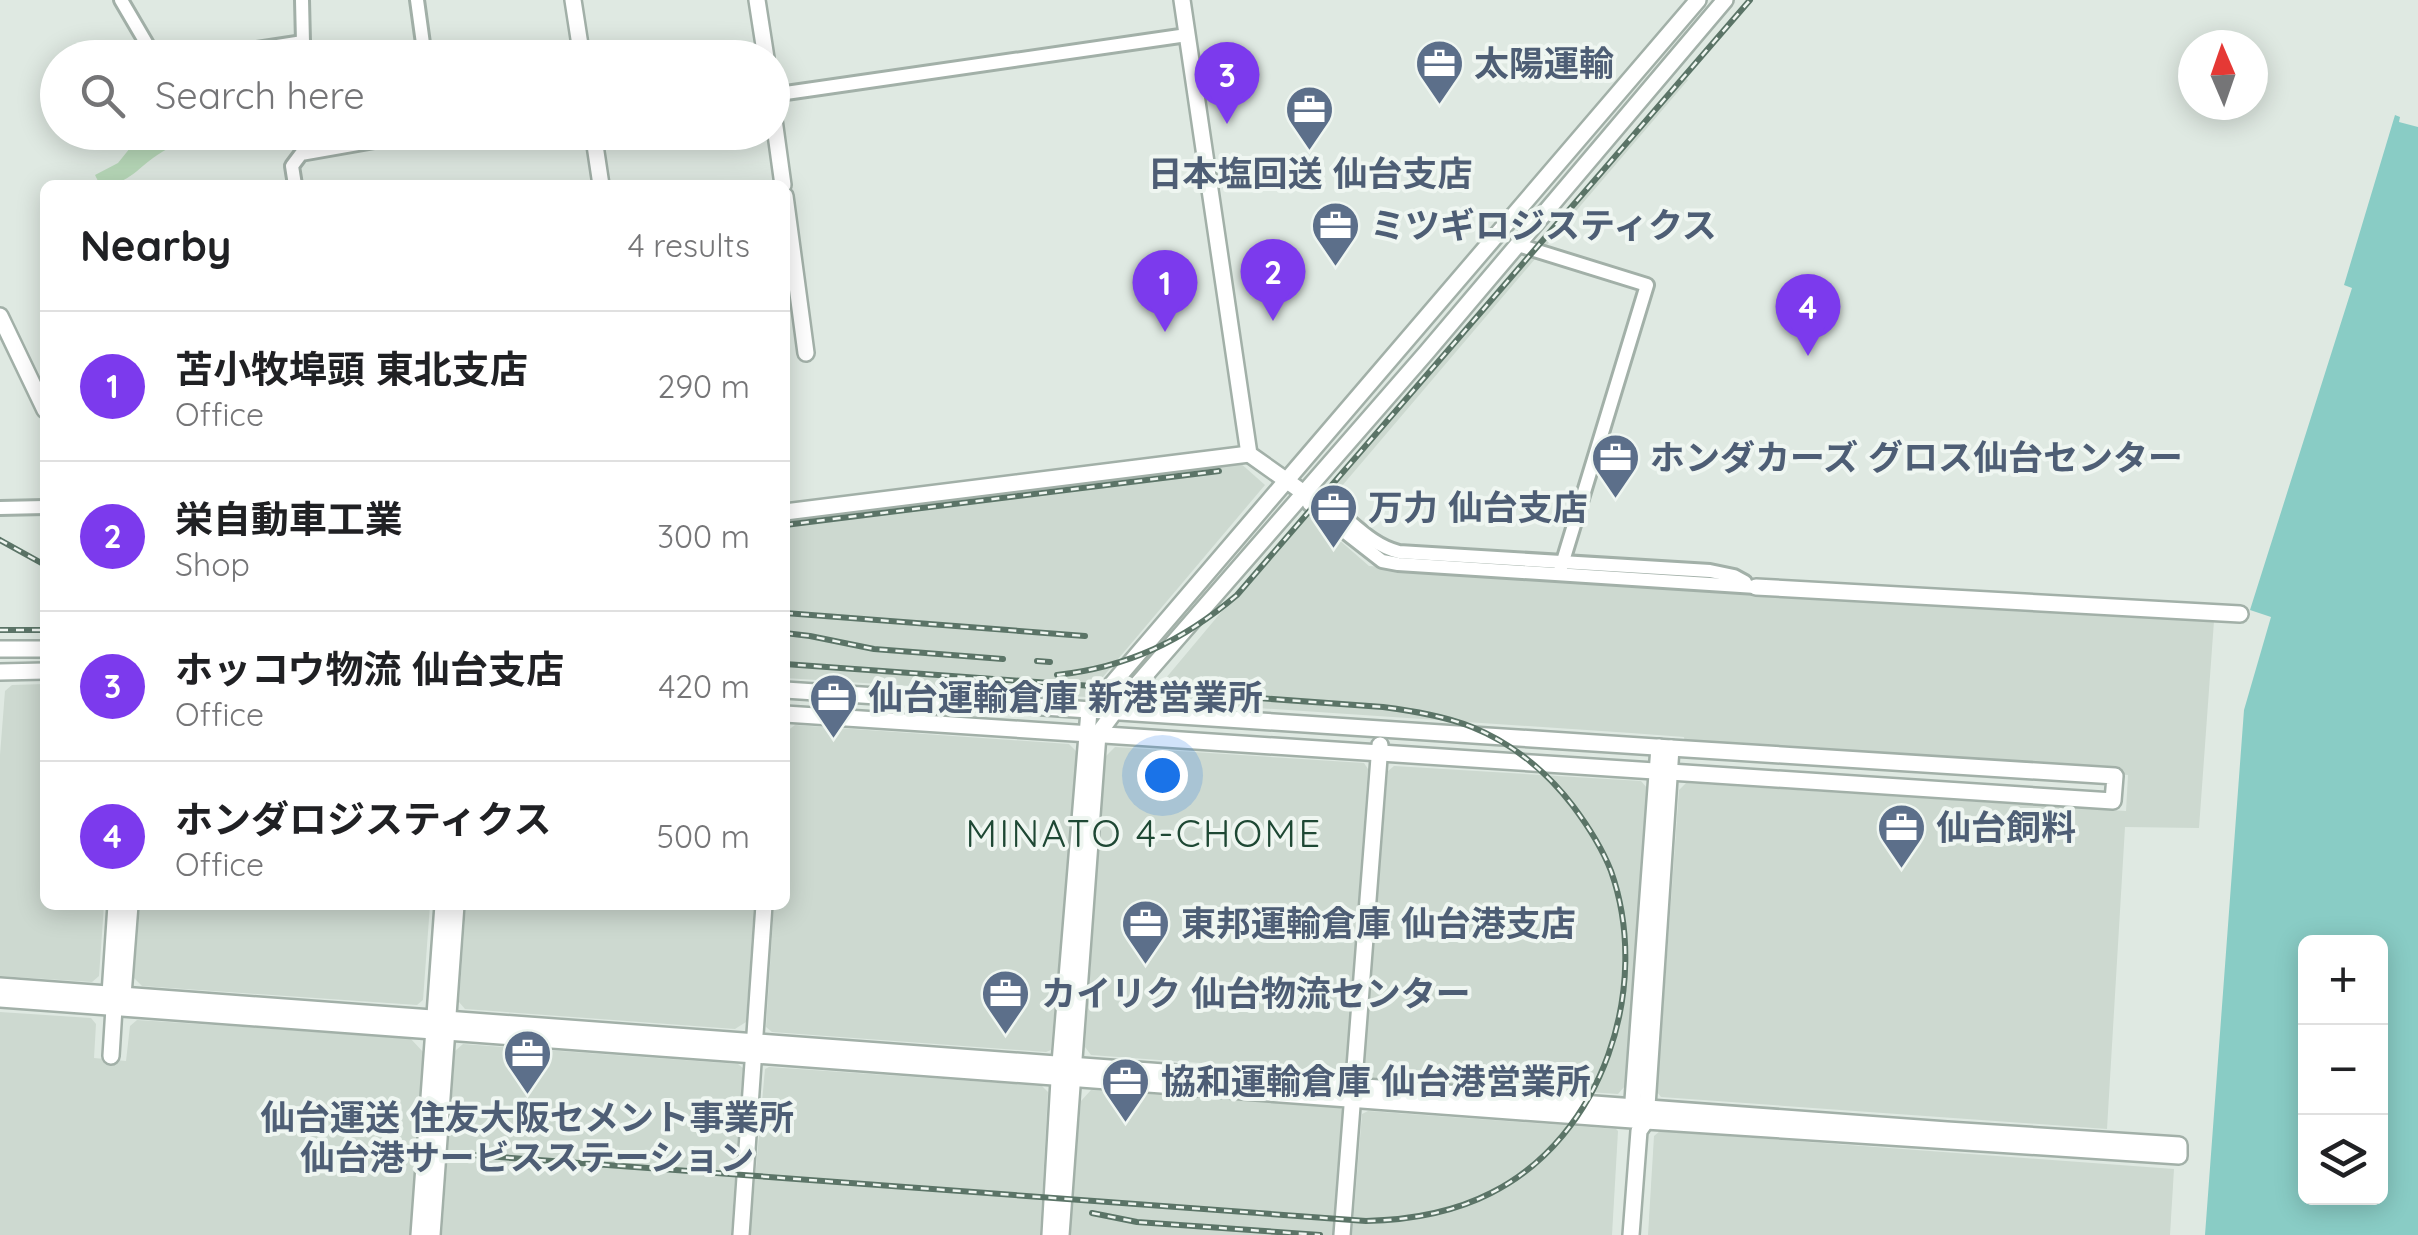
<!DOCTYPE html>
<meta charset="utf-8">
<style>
:root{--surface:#fff;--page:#f6f6f6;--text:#202124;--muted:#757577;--line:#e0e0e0;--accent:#7c3aed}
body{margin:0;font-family:Quicksand,"Noto Sans JP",sans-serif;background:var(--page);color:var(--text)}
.controls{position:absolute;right:30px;bottom:30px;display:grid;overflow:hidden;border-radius:15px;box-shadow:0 5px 25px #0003}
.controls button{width:90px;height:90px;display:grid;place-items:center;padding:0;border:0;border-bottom:2px solid var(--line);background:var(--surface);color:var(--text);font:50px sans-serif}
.compass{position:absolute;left:2178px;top:30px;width:90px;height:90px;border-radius:50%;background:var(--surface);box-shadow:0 5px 25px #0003;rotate:358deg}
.you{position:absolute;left:1162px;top:775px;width:35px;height:35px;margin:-25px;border:8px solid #fff;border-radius:50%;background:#1a73e8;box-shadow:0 0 0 15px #1a73e833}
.badge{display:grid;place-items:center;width:65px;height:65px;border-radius:50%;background:var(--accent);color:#fff;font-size:32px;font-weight:700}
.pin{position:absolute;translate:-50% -82px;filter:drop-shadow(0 2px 5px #0008)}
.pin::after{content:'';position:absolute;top:52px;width:35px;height:30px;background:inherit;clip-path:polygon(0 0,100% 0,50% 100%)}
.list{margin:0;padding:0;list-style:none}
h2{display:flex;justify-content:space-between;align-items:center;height:130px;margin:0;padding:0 40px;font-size:42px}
h2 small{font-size:32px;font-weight:400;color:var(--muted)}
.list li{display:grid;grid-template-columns:65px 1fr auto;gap:30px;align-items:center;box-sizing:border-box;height:150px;padding:0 40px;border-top:2px solid var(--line)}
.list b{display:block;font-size:38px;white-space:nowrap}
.list p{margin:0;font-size:32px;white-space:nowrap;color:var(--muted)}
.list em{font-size:32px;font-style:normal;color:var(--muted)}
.icon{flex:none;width:55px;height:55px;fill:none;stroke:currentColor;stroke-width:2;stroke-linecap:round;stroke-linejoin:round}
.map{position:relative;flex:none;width:2418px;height:1235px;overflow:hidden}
.search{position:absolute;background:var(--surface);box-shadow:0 5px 25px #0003;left:40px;top:40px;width:750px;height:110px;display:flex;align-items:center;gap:25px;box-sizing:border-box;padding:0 35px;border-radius:55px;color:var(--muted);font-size:38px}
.panel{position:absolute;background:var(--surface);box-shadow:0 5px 25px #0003;left:40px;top:180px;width:750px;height:730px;border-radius:15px}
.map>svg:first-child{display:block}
.built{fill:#cdd9d0}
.green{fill:#b8d9b9}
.water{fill:#89ccc5;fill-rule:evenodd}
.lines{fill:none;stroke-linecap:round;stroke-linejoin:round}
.minor-casing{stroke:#a2b0a8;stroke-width:18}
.tertiary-casing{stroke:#a2b0a8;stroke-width:20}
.minor{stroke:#fff;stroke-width:12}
.tertiary{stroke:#fff;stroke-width:15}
.rail-casing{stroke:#5b7467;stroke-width:6}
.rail{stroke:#eff6f1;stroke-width:2.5;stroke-dasharray:8;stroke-linecap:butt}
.labels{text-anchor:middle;stroke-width:8;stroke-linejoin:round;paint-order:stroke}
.service-label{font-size:35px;font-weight:bold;fill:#4e5e75;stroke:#eff6f1;text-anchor:start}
.neighbourhood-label{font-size:38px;letter-spacing:2.5px;fill:#1e4834;stroke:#eff6f1}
</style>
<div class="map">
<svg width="2418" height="1235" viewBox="0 0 2418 1235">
<rect width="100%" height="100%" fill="#dfe9e2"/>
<!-- built -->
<g class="built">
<path d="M1681,76L1688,80L1546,246L1536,243Z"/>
<path d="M1526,256L1535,259L1330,500L1321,494Z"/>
<path d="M1238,461L1265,485L1086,697L785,678V518Z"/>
<path d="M1306,511L1369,566L1688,589L2214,621L2199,828L2125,827L2107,1129L1661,1097L1657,1092L1679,790L1686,783L2126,811L2128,775L1685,743L1684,737L1631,733L1153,701L1150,697Z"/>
<path d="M45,684V905H104L99,976L92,982L0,976V755L5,691L12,685Z"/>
<path d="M795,725L1069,744L1077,752L1051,1050L1046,1052L772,1032L766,1027L774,905H785L787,731Z"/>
<path d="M1115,747L1364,763L1368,769L1346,1068L1338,1073L1091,1055L1085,1047L1105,757Z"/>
<path d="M1394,766L1641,781L1648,789L1625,1086L1618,1094L1373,1078L1363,1067L1388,771Z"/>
<path d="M140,905H430L423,1000L417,1005L142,986L134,978Z"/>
<path d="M466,905H754L746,1022L735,1029L465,1009L459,1002Z"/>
<path d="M0,1012L91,1018L96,1024L94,1058L126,1061L130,1026L137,1020L410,1038L424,1053L410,1235H0Z"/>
<path d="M463,1044L738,1064L743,1068L731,1235H442L455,1051Z"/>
<path d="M769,1067L1042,1086L1048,1092L1040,1235H750L765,1069Z"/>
<path d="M1091,1090L1339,1107L1344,1111L1334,1235H1070L1081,1101Z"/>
<path d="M1368,1111L1616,1129L1618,1131L1612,1235H1352L1362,1114Z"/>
<path d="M1660,1131L2174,1169L2170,1235H1648L1654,1136Z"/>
</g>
<!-- green -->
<path class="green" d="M142,133H189L193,139C183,143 171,146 162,152C138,166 131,185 100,185L95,175L118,163Z"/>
<!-- water -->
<path class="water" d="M2395,115L2400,117L2399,122L2418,127V1235H2205L2244,710L2271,617L2250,610L2352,288L2344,285ZM2306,942H2380V1198H2306Z"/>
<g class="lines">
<defs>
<g id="minor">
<path d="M121,0L155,58"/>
<path d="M302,0L303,42"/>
<path d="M417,0L425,58"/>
<path d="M198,58L303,42L304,58"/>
<path d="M772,95L1187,35"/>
<path d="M295,185L292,166L301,154L426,132"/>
<path d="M1518,245L1647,285L1560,571"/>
<path d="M1304,493L1309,504L1382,561L1398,564L1756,587"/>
<path d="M1304,493C1341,503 1361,543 1399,552L1710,571L1734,576L1745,582"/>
<path d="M0,508L45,507"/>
</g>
<g id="tertiary">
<path d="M573,0L582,58"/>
<path d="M757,0L766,58"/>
<path d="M1182,0L1249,454L1304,493"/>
<path d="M772,105L783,185"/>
<path d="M593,132L601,185"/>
<path d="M785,196L806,353"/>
<path d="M0,316L45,410"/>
<path d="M785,512L1249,454"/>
<path d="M1756,587L2240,614"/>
<path d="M0,649H45"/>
<path d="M0,672L45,671"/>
<path d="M785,690L1671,748L1646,1121L1639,1131L1631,1235"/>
<path d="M785,714L2113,801L2115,776L1671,748"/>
<path d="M0,986L1947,1130L2179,1145V1156L1646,1121L0,999"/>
<path d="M120,1000L123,995L130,905"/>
<path d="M111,1056L114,1008L110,994L116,905"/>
<path d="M1632,1114L1659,747"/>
<path d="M419,1235L443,905"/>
<path d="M432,1235L456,905"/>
<path d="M741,1235L764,905"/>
<path d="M1050,1235L1060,1063L1089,711L1698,0"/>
<path d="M1061,1235L1098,734L1121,703L1426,353L1725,0"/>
<path d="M1342,1235L1380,745"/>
</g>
</defs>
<!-- minor casing -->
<use href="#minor" class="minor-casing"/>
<!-- tertiary casing -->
<use href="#tertiary" class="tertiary-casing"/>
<!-- minor -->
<use href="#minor" class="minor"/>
<!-- tertiary -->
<use href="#tertiary" class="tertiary"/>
<defs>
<g id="rail">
<path d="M785,525L1219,471"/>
<path d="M0,540L45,565"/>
<path d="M785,613L1085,636"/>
<path d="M0,630H45"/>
<path d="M785,633L810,636L874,649L1003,659"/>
<path d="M1037,661L1050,662"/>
<path d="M1057,675C1128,667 1183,641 1237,595L1750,0"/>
<path d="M458,1154L1366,1221C1409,1220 1452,1213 1491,1193C1603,1137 1652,987 1611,871C1602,848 1588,826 1573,806C1547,772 1512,743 1472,727C1445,716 1413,711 1383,707L785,664"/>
<path d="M1092,1213L1137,1222L1320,1235"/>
</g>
</defs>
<!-- rail casing -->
<use href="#rail" class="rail-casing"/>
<!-- rail -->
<use href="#rail" class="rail"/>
</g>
<!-- icons -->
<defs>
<symbol id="office-pin" viewBox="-11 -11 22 30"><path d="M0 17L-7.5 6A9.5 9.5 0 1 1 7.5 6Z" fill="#5c6f8a" stroke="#eff6f1"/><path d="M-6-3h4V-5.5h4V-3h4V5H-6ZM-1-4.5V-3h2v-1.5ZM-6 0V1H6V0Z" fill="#fff"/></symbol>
</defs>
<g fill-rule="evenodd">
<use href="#office-pin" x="1412" y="36" width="55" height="75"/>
<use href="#office-pin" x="1282" y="82" width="55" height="75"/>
<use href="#office-pin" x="1308" y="198" width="55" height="75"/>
<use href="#office-pin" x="1588" y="430" width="55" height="75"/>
<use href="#office-pin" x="1306" y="480" width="55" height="75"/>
<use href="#office-pin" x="806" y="670" width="55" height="75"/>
<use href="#office-pin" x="1874" y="800" width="55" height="75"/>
<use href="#office-pin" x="1118" y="896" width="55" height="75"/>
<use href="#office-pin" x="978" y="966" width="55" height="75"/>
<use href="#office-pin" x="500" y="1026" width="55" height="75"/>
<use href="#office-pin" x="1098" y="1054" width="55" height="75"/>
</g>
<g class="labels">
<!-- service labels -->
<g class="service-label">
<text x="1474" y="76">太陽運輸</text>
<text x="1310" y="186" text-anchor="middle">日本塩回送 仙台支店</text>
<text x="1370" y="238">ミツギロジスティクス</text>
<text x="1650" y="470">ホンダカーズ グロス仙台センター</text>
<text x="1368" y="520">万力 仙台支店</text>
<text x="868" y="710">仙台運輸倉庫 新港営業所</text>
<text x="1936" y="840">仙台飼料</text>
<text x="1181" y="936">東邦運輸倉庫 仙台港支店</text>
<text x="1041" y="1006">カイリク 仙台物流センター</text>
<text x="1161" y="1094">協和運輸倉庫 仙台港営業所</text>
<text x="527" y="1130" text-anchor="middle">仙台運送 住友大阪セメント事業所<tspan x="527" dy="40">仙台港サービスステーション</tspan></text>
</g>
<!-- neighbourhood labels -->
<g class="neighbourhood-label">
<text x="1144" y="847">MINATO 4-CHOME</text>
</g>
</g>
</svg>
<div class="controls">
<button>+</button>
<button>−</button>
<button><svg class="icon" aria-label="layers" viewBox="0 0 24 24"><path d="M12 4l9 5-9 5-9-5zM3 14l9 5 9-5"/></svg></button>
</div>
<svg class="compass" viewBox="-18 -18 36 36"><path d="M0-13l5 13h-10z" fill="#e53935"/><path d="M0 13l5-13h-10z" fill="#757577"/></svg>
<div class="you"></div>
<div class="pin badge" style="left:1165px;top:332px">1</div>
<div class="pin badge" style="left:1273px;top:321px">2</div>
<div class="pin badge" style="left:1227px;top:124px">3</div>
<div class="pin badge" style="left:1808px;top:356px">4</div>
<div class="search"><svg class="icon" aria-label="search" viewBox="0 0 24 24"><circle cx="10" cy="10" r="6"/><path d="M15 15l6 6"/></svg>Search here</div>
<section class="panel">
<h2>Nearby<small>4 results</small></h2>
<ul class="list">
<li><span class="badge">1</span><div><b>苫小牧埠頭 東北支店</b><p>Office</p></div><em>290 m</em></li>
<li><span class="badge">2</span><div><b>栄自動車工業</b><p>Shop</p></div><em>300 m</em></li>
<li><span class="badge">3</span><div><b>ホッコウ物流 仙台支店</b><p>Office</p></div><em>420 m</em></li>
<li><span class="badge">4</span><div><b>ホンダロジスティクス</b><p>Office</p></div><em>500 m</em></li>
</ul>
</section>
</div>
